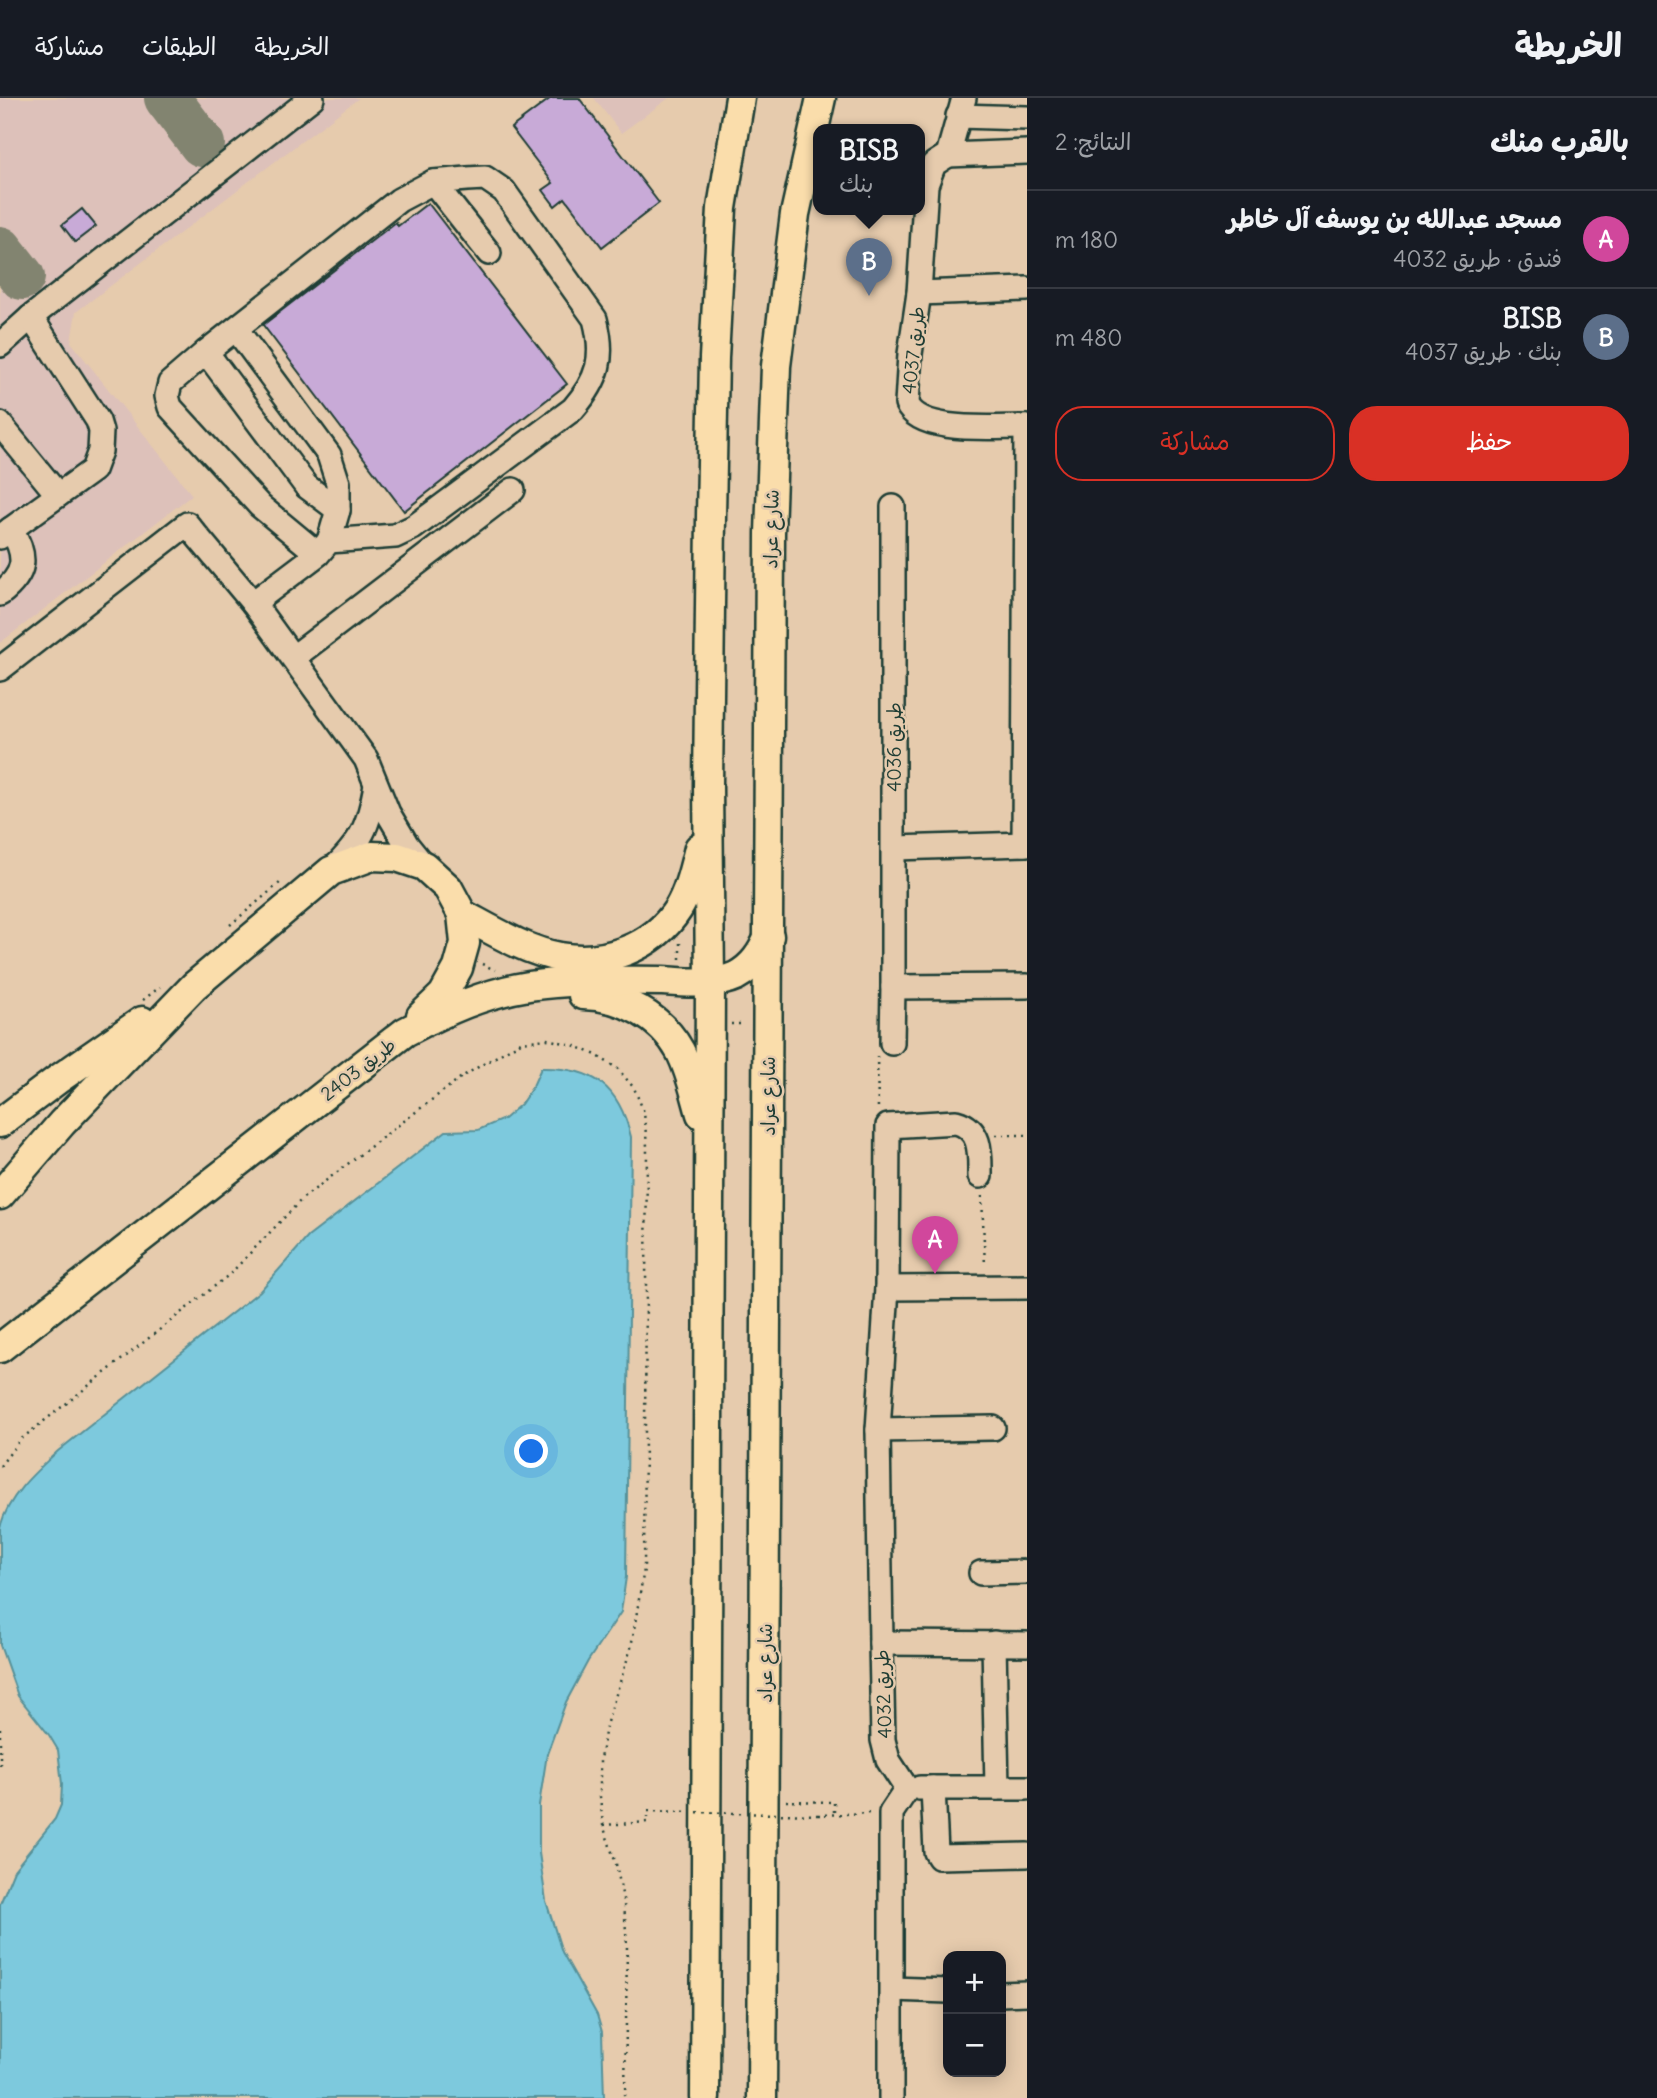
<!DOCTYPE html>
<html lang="ar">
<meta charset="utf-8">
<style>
:root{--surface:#171b24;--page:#242831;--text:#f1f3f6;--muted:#9ea1a6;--line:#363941;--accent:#d93025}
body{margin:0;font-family:Delius,"Playpen Sans Arabic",sans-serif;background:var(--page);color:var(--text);direction:rtl}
.controls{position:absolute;right:21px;bottom:21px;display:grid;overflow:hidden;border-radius:14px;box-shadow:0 4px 18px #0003}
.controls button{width:63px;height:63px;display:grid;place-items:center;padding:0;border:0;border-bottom:2px solid var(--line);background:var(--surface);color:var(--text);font:35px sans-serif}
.you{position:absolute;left:532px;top:1354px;width:24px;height:24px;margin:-18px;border:5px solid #fff;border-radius:50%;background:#1a73e8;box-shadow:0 0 0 10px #1a73e833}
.badge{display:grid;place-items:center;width:46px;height:46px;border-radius:50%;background:var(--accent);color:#fff;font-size:23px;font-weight:700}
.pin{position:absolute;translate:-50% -58px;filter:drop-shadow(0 2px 4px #0008)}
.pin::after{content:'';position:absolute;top:37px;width:24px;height:21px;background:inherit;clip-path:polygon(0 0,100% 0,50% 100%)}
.popup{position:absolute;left:813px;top:26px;width:112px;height:91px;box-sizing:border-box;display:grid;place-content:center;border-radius:14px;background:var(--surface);filter:drop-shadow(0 2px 5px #0005);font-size:23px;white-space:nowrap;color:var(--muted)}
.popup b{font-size:26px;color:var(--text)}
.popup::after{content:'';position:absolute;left:50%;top:100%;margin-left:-14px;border:14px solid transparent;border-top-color:var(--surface)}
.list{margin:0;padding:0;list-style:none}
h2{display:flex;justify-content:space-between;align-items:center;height:91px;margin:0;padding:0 28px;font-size:30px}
h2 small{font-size:23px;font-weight:400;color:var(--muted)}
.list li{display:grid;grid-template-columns:46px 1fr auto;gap:21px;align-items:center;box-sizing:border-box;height:98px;padding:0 28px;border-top:2px solid var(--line)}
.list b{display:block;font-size:26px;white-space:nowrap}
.list p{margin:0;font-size:23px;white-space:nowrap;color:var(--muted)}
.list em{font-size:23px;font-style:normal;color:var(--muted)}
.actions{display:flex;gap:14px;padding:21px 28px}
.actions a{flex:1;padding:16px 0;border:2px solid var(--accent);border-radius:28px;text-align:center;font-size:24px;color:var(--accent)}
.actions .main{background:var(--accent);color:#fff}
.map{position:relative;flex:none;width:1027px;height:2000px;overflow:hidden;direction:ltr}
header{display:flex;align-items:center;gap:42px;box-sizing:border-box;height:98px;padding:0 35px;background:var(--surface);border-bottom:2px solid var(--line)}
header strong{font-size:33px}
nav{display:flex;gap:38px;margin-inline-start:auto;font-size:24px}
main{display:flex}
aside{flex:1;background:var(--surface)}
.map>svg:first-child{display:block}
.built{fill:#ddc1ba}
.water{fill:#7dc9dd;stroke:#579199;stroke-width:2}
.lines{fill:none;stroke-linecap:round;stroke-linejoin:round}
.taxiway{stroke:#828470;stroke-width:46}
.building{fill:#c8aad7;stroke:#1f3d34;stroke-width:2}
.minor-casing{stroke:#1f3d34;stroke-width:28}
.major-casing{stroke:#1f3d34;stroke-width:33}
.path{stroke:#1f3d34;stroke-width:2.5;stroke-dasharray:2 5;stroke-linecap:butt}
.minor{stroke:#e6cbad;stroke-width:23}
.major{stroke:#faddab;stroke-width:28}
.path-bridge{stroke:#1f3d34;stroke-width:2.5;stroke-dasharray:2 5;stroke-linecap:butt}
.labels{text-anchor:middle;stroke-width:5;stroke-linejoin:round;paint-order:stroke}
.street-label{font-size:19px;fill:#1f3d34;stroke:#e6cbad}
</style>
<header>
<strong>الخريطة</strong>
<nav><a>الخريطة</a><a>الطبقات</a><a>مشاركة</a></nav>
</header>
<main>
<aside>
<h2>بالقرب منك<small>النتائج: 2</small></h2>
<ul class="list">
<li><span class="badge" style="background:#d1479c">A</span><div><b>مسجد عبدالله بن يوسف آل خاطر</b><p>فندق · طريق 4032</p></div><em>180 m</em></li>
<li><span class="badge" style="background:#5c6f8a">B</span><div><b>BISB</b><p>بنك · طريق 4037</p></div><em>480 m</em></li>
</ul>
<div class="actions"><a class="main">حفظ</a><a>مشاركة</a></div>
</aside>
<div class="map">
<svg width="1027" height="2000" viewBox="0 0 1027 2000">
<rect width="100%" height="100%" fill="#e6cbad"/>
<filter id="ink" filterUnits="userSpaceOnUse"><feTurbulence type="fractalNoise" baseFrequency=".0143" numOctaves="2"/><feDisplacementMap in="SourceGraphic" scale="14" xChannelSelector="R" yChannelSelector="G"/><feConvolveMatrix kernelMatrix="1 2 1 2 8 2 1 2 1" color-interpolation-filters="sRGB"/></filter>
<g filter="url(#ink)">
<!-- built -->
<g class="built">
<path d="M0,0H359L76,214L71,244L192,397L0,545Z"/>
<path d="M594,0H669L621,35Z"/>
</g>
<!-- water -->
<path class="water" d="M541,970C593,969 619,988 631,1039L626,1479L621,1514L588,1563L566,1604L547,1656L539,1707V1755L546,1803L562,1854L597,1917L602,1934L604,2000H0V1806L14,1772L55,1721L61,1707L62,1686L58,1652L49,1637L18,1598L0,1547V1429C9,1397 34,1375 58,1353L260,1193L308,1139L446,1033L478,1032L504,1021L521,1006L533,988Z"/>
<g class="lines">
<!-- taxiway -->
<g class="taxiway">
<path d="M167,0L202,46"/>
<path d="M0,151L22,179"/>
</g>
</g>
<!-- building -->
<g class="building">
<path d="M551,0H579L659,105L602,149L565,100L555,108L543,92L553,85L511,30Z"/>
<path d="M428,105L567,286L404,413L263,227L396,124L398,128Z"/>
<path d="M82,111L96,128L75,144L62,127Z"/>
</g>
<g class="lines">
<defs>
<g id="minor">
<path d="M964,0L948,57L934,66L926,87L919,195L910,256L907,306C921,337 998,328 1027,329"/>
<path d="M958,18L1027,20"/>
<path d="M948,57L1027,54"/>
<path d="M433,84L489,155"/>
<path d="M919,195L1027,191"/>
<path d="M236,231L329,357L338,385V412L329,443"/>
<path d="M0,247L31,219L312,0"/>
<path d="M206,254L306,388L338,412"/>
<path d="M0,326L58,397"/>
<path d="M893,409V889L1027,888"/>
<path d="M0,439L93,372L100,353L101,333L98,323L31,219"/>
<path d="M0,496C26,476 28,459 11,431"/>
<path d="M253,505L318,456L329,443L395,438L414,429L573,311C599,281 605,259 595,221L504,93L485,80L467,81L433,84L399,102L206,254L170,285L167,298L170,309L260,408L318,456"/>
<path d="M294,559L513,392"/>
<path d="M0,571L187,426L253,505L366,661L388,715L407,747L424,768"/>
<path d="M1024,746L1026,329"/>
<path d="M895,750L1027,746"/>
<path d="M332,772C362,743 369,728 376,687"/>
<path d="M892,945L893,889"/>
<path d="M887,1190L1027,1189"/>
<path d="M878,1332L993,1330"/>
<path d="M981,1475L1027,1474"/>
<path d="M881,1545L1027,1546"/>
<path d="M994,1545L997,1690"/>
<path d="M920,1690H1027"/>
<path d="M933,1690L936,1754L939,1759L1027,1757"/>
<path d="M907,1691L888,1662L883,1642L881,1545L878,1332L887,1190L888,1028L956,1024C982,1031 980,1056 980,1078"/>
<path d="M892,1891L948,1893"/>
<path d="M1001,1896L1027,1895"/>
<path d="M891,2000V1715L907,1691"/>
</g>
<g id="major">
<path d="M462,816C492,832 526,853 560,859C604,867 653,850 678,811C689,793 694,770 699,750"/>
<path d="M583,897C622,898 661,918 680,953C690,972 695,995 701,1016"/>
<path d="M0,1025L57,982L142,923"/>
<path d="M0,1097L62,1025L194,888L331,773L372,758L397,759L424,768L448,790L462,816L465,845L458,870L443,897L421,918"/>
<path d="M0,1250L405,934C445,913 484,895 529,888C573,881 618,883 662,883C686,884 714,888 736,878C753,869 762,855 769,838"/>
<path d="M705,2000L710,884L708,688L711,418L714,260L722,110L740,0"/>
<path d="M762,2000L770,435L776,268L795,116L821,0"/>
</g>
</defs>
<!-- minor casing -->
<use href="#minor" class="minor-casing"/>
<!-- major casing -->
<use href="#major" class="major-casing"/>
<!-- path -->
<g class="path">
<path d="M230,827L281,784"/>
<path d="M680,861V844"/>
<path d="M482,866L495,872"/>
<path d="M143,902L160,889"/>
<path d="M731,926H745"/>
<path d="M877,958L878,1011"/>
<path d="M996,1037H1027"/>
<path d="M982,1098L985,1168"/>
<path d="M0,1368L20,1342L230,1176L302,1101L463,978L521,944L547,941L573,947L596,957L618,971L634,990L644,1014L647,1048L644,1471L631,1550L607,1624L600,1661V1699L603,1727L616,1766L624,1806L627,1847L625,2000"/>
<path d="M0,1630V1672"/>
<path d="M786,1703L834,1704V1716"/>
<path d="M818,1717L871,1715"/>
<path d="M603,1727L648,1724V1713"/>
</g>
<!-- minor -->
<use href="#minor" class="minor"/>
<!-- major -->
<use href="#major" class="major"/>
<!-- path-bridge -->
<path class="path-bridge" d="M648,1713L818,1717"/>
</g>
</g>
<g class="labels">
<!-- street labels -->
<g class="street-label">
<text transform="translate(913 252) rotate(-84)" y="7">طريق 4037</text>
<text transform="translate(771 431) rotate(-89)" y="7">شارع عراد</text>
<text transform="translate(894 649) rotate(-90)" y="7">طريق 4036</text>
<text transform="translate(358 971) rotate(-38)" y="7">طريق 2403</text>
<text transform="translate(768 998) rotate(-90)" y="7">شارع عراد</text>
<text transform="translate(765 1565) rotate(-90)" y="7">شارع عراد</text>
<text transform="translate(883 1596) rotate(-92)" y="7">طريق 4032</text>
</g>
</g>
</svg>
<div class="controls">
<button>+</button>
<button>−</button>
</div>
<div class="you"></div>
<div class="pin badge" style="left:935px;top:1176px;background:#d1479c">A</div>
<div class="pin badge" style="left:869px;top:198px;background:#5c6f8a">B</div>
<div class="popup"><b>BISB</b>بنك</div>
</div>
</main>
